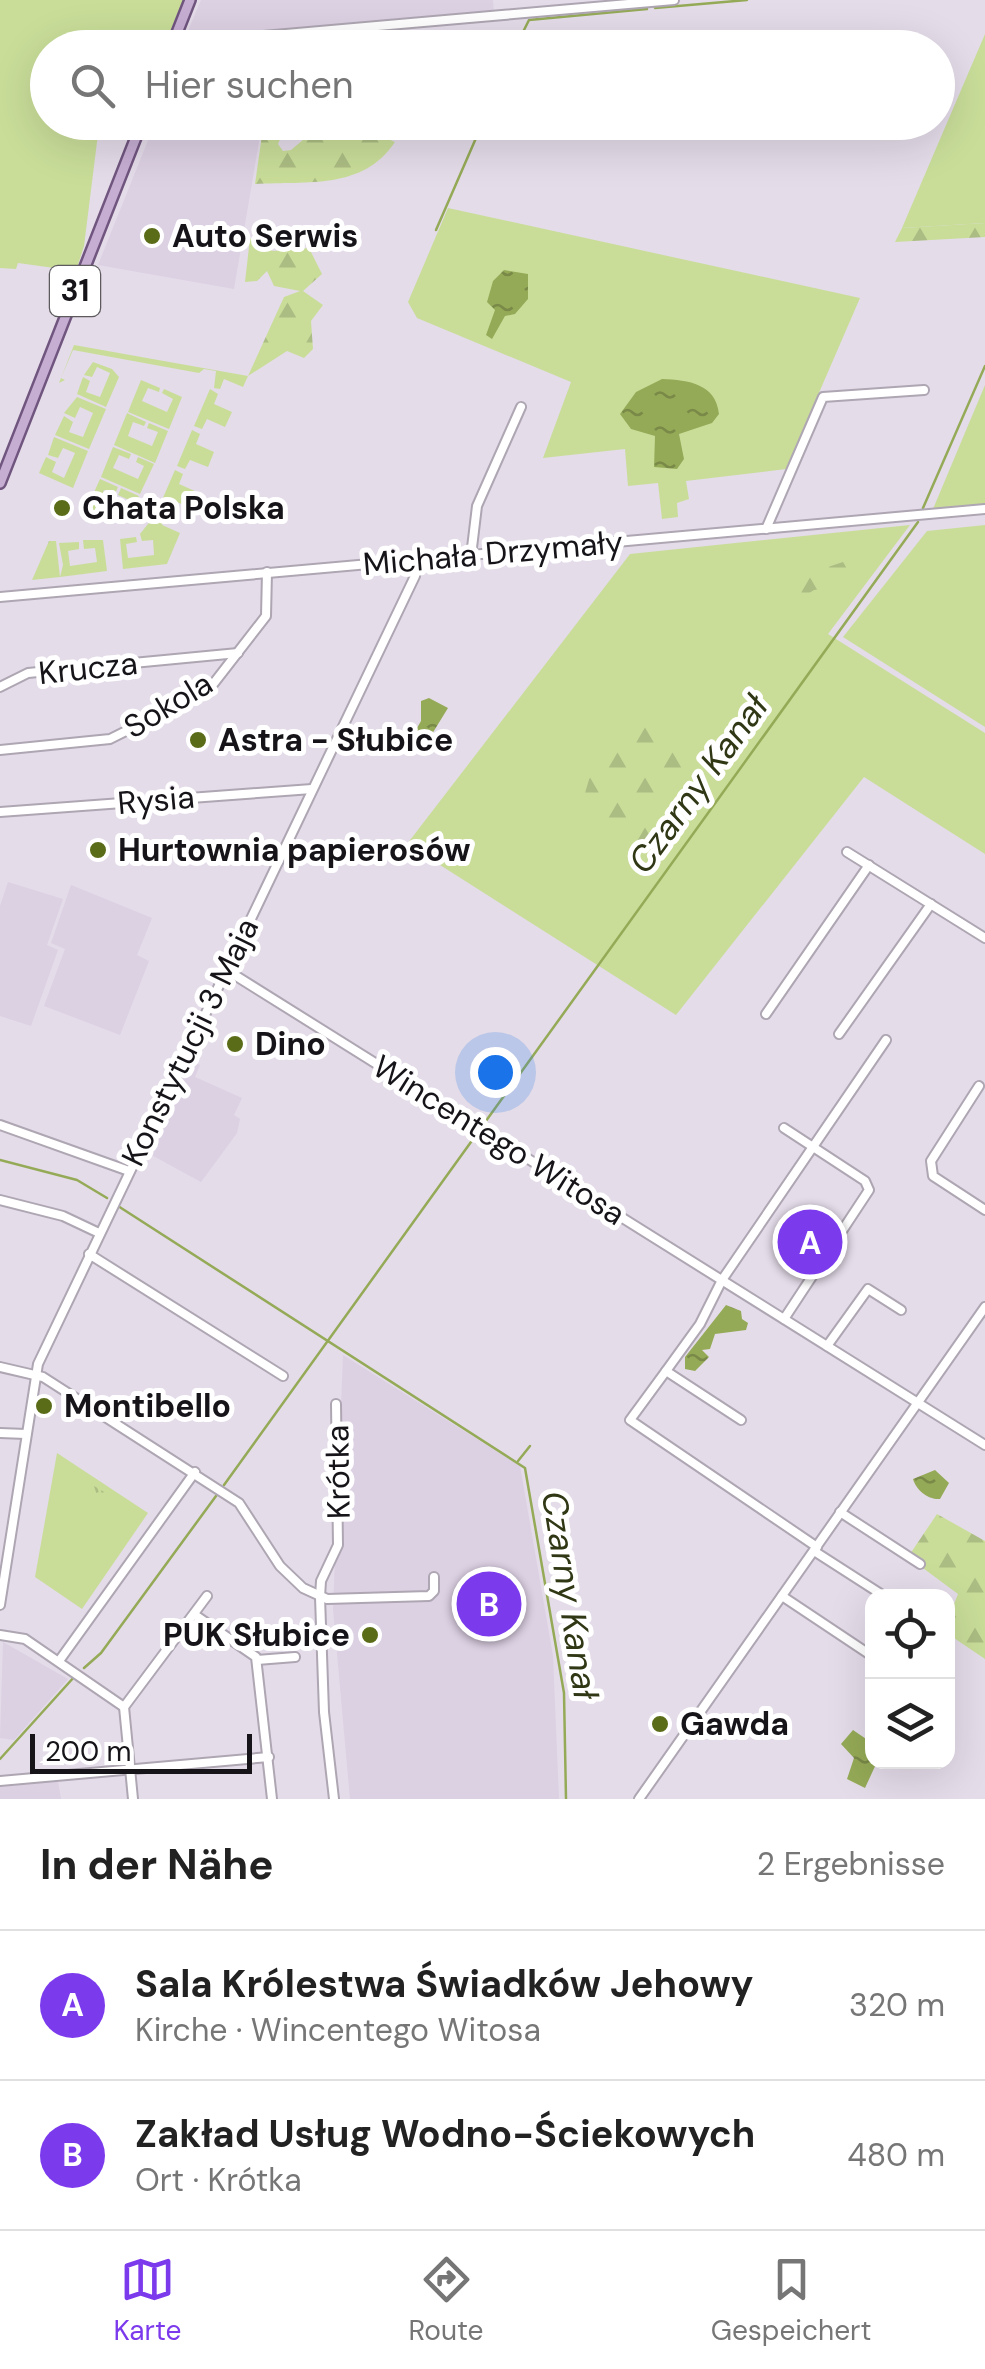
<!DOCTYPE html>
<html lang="de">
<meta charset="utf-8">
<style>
:root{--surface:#fff;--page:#f6f6f6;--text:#222;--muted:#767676;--line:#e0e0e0;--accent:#7c3aed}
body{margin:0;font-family:"DM Sans",sans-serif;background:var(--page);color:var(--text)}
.controls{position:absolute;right:30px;bottom:30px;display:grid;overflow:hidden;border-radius:20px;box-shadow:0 10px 40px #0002}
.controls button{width:90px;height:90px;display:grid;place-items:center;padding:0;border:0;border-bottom:2px solid var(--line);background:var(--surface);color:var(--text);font:50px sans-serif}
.scale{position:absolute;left:30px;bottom:25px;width:222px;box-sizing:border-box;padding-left:10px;border:5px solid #161418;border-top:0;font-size:28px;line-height:35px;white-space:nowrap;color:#161418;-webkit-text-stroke:8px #fff;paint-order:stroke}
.you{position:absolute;left:495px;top:1072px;width:35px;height:35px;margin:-25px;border:8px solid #fff;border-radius:50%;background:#1a73e8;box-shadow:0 0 0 15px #1a73e833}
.badge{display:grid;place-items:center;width:65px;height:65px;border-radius:50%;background:var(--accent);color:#fff;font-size:32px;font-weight:700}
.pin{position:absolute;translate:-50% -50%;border:5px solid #fff;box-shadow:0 2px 10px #0006}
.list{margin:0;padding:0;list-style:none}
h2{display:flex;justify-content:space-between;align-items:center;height:130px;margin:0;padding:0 40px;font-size:42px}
h2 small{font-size:32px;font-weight:400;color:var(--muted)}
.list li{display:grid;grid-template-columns:65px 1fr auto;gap:30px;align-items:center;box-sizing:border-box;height:150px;padding:0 40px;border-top:2px solid var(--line)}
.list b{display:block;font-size:38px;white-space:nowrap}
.list p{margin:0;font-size:32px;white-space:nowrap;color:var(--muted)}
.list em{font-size:32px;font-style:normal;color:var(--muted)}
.icon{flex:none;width:55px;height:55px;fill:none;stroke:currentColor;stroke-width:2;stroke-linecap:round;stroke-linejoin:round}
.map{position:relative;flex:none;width:985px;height:1799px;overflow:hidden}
.search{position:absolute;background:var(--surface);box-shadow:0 10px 40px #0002;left:30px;right:30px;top:30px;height:110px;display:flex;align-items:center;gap:25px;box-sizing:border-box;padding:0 35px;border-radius:55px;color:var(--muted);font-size:38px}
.sheet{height:430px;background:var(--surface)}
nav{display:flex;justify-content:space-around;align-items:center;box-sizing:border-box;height:140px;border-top:2px solid var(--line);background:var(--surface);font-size:28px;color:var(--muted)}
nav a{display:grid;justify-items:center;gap:5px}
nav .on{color:var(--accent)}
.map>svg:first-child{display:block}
.built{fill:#dcd0e3}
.green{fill:#c9dd99}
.forest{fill:url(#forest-firs)}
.park{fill:url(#park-tufts)}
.water{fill:url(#water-ripples)}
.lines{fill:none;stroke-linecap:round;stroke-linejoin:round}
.stream{stroke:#95aa57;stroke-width:2.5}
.minor-casing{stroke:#aea6b2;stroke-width:12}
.major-casing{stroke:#70557f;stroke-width:14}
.minor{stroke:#fff;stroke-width:8}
.major{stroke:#c6aed3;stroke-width:9}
.poi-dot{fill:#5a6c18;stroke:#fff;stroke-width:4}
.labels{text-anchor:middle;stroke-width:10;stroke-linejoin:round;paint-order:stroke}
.shield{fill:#fff;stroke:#5c5a5d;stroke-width:2.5}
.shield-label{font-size:30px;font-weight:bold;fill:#161418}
.poi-label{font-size:32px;font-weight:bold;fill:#161418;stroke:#fff;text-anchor:start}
.street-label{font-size:32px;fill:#161418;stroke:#fff}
.water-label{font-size:35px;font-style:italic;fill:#2f3714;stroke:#fff}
</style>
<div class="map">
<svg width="985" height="1799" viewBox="0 0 985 1799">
<defs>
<pattern id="forest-firs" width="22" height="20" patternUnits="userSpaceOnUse" patternTransform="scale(2.5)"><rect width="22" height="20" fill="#c9dd99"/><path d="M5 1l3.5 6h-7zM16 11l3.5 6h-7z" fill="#acbd83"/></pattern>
<pattern id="park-tufts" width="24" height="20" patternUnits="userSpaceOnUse" patternTransform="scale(2.5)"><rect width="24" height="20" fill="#c9dd99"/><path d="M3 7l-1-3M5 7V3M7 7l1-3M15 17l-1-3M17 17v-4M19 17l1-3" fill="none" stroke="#acbd83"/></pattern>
<pattern id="water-ripples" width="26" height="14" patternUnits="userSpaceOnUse" patternTransform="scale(2.5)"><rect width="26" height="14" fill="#95aa57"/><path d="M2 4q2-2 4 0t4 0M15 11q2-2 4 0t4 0" fill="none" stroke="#798947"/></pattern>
</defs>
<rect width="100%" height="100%" fill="#e4dce9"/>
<!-- built -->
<g class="built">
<path d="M201,0H493L494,14L185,38Z"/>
<path d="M356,35L358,47H283L282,41Z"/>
<path d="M155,123H237L235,131L261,130L234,289L98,265Z"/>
<path d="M8,882L63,899L47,945L58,950L31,1026L0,1016V906Z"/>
<path d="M71,885L152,918L137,955L149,961L120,1035L44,1006L65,949L51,943Z"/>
<path d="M191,1060L200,1065L195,1077L242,1098L234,1115L240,1119L237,1133L201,1182L146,1152Z"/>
<path d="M343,1355L520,1466L553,1656L559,1799H350L333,1609Z"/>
<path d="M3,1642L68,1679L14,1740L0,1738Z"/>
<path d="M58,1781L61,1799H0V1787Z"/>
</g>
<!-- green -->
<g class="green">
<path d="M0,0H183L164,47L48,48V122L133,123L126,139L98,134L84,246L76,271L18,263L16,269L0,268Z"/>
<path d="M985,34V223L902,228Z"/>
<path d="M448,208L860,298L786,469L686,481L689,499L677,503L678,517L662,519L658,483L628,486L625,449L543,458L571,382L417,318L408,302Z"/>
<path d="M74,345L248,376L243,387L224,379L220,389L214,388L216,371L204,369L199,373L73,350L61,378L65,380L59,383Z"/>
<path d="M93,362L112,369L119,377L106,407L77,394L83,377L90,381L86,392L100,397L110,373L97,367L92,377L84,375Z"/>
<path d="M141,380L160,388L159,392L148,388L142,401L167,412L173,399L162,393L164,389L182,397L169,429L128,412Z"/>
<path d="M985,385V504L933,509Z"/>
<path d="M210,389L218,394L214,404L232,412L225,427L207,419L202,429L194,426Z"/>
<path d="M77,397L106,409L89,449L55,435L64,416L73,422L69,432L83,437L93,413L80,407L75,418L64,413Z"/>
<path d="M127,413L146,422L144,426L133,422L128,436L152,446L158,432L147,428L149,423L168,431L155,463L114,445Z"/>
<path d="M192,430L200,434L196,444L214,452L208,467L190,460L185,469L177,466Z"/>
<path d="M54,437L88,451L73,488L39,473L46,457L56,462L52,472L64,478L75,453L63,448L58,458L48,455Z"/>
<path d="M113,447L131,454L129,459L119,455L113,468L138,479L144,466L136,462L138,457L154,464L140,494L101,477Z"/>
<path d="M175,470L183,474L179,484L197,492L191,508L172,500L168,510L159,507Z"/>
<path d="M100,479L118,487L115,494L104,490L98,503L123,513L129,500L118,495L121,488L139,496L127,519L116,520L87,508Z"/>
<path d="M159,510L166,514L162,525L180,533L167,564L123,569L120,539L136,537L137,542L126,544L128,558L154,555L153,540L142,541L140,534Z"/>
<path d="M910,525L828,634L985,733V854L864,777L676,1015L407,844L630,554Z"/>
<path d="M985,525V727L843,637L927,531Z"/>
<path d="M83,540H103L107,571L60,577L63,565L59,543L79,542V549L68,551L70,566L97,562L95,548L84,549Z"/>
<path d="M57,1453L148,1513L82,1609L35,1577Z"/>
</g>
<!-- forest -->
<g class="forest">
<path d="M240,122L287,123L278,144L283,151L291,150L323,123H351L395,142C363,190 308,181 255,184L263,128L237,129Z"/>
<path d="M985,223V237L895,242L902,228Z"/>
<path d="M250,238L273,251L309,248L322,274L303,291L323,305L311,321L313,349L304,358L287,351L248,376L284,297L300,291L274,286L267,271L257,281L245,282Z"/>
<path d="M849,560L859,565L860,577L847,585L814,590L792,604L791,596L810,573Z"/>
<path d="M637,717L657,722L659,735L700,748L704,763L727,776L674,846L661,836L642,856L594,812L585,793L607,719L633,727Z"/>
<path d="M937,1514L985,1541V1659L948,1634V1619L958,1594L908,1557Z"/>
</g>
<!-- park -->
<g class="park">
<path d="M49,541H56L60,577L32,580Z"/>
<path d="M87,1482L120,1501L109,1520L76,1501Z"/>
</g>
<!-- water -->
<g class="water">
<path d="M504,270L528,274V299L515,314L505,316L492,339L486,335L495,310L487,302L493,281Z"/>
<path d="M662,379C689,380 716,384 719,414L712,423L679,434L684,459L677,469L654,467L655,436L631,429L620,414L636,392Z"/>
<path d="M429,698L448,708L424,747L409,742L421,721V701Z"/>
<path d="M726,1305L741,1311L742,1319L748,1323L746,1330L715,1334L710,1349L702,1350L709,1357L695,1371L685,1369V1357Z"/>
<path d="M935,1470L949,1483L940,1499C928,1500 916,1490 913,1479Z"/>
<path d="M853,1730L872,1743V1762H877L865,1788L847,1779L854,1758L841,1744Z"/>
</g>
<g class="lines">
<!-- stream -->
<g class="stream">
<path d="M655,8L747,0"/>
<path d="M515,48L529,20L647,9"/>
<path d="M436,230L483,122"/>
<path d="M923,508L985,366"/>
<path d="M483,1125L918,522"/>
<path d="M0,1160L77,1180L107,1198"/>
<path d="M118,1206L525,1468L564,1693L566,1799"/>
<path d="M518,1461L530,1446"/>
<path d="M224,1485L476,1135"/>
<path d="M84,1668L101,1653L216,1496"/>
<path d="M0,1759L75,1676"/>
</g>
<defs>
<g id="minor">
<path d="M172,44L674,0"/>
<path d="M766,529L823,397L924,390"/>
<path d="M471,556L477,506L521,407"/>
<path d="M0,597L985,509"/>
<path d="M0,687L28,673L238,653"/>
<path d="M0,750L110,739L194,697L214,683L266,616L267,572"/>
<path d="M0,812L312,789"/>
<path d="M847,852L985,938"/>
<path d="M225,969L985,1445"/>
<path d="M766,1014L869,865"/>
<path d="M839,1034L931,904"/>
<path d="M979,1086L931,1161L933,1176L985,1210"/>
<path d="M0,1125L129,1171"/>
<path d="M0,1200L63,1216L99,1233"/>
<path d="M89,1254L283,1376"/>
<path d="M784,1319L869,1190L865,1181L784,1128"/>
<path d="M827,1346L868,1289L901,1310"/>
<path d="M0,1367L43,1377L239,1503L280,1566L303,1588L327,1599L429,1596L434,1591V1577"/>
<path d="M666,1371L700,1324L722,1280L886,1040"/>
<path d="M741,1420L666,1371L630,1420L817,1547"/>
<path d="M0,1433L26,1434"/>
<path d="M840,1512L920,1564"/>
<path d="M814,1551L884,1596"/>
<path d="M782,1596L872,1656"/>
<path d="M0,1605L38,1364L415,576L418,560"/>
<path d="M195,1615L256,1657L272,1799"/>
<path d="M0,1635L25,1639L124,1707"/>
<path d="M257,1660L295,1657"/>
<path d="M59,1661L195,1472"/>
<path d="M124,1707L207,1596"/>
<path d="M124,1707L133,1799"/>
<path d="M0,1781L269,1757"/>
<path d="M334,1799L324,1712L320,1597L321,1581L338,1545L336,1404"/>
<path d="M639,1799L985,1307"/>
</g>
<g id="major">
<path d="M171,48L190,0"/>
<path d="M0,483L142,122"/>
</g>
</defs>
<!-- minor casing -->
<use href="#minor" class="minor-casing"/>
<!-- major casing -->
<use href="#major" class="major-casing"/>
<!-- minor -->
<use href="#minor" class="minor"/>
<!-- major -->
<use href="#major" class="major"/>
</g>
<!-- markers -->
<g class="poi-dot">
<circle cx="152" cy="236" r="10"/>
<circle cx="62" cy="508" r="10"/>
<circle cx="198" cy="740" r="10"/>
<circle cx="98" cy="850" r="10"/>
<circle cx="235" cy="1044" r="10"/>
<circle cx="44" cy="1406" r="10"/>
<circle cx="370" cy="1635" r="10"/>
<circle cx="660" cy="1724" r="10"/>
</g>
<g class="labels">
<!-- shield labels -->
<rect class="shield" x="50" y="266" width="50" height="50" rx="8"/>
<g class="shield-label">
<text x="75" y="301">31</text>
</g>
<!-- poi labels -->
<g class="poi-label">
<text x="172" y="247">Auto Serwis</text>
<text x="82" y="519">Chata Polska</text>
<text x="218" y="751">Astra - Słubice</text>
<text x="118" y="861">Hurtownia papierosów</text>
<text x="255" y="1055">Dino</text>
<text x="64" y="1417">Montibello</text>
<text x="350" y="1646" text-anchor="end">PUK Słubice</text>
<text x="680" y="1735">Gawda</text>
</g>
<!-- street labels -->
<g class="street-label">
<text transform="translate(493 553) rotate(-5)" y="11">Michała Drzymały</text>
<text transform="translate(88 668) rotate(-6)" y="11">Krucza</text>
<text transform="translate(168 705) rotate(-31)" y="11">Sokola</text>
<text transform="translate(156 800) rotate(-5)" y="11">Rysia</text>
<text transform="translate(190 1042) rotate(-64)" y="11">Konstytucji 3 Maja</text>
<text transform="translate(499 1140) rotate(32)" y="11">Wincentego Witosa</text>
<text transform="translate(338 1472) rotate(-91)" y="11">Krótka</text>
</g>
<!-- water labels -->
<g class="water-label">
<text transform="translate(698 784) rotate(-54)" y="12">Czarny Kanał</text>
<text transform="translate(570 1595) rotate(81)" y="12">Czarny Kanał</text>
</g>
</g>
</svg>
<div class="controls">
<button><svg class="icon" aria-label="locate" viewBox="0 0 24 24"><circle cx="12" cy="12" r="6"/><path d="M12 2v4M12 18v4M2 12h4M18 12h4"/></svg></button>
<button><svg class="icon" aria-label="layers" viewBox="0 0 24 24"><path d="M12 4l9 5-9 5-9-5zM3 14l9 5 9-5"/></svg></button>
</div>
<div class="scale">200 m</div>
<div class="you"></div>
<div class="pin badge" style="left:810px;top:1242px">A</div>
<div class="pin badge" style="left:489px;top:1604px">B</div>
<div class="search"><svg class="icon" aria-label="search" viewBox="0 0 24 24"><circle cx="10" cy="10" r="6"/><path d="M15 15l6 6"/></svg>Hier suchen</div>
</div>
<section class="sheet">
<h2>In der Nähe<small>2 Ergebnisse</small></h2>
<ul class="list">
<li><span class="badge">A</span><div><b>Sala Królestwa Świadków Jehowy</b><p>Kirche · Wincentego Witosa</p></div><em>320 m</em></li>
<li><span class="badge">B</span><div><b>Zakład Usług Wodno-Ściekowych</b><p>Ort · Krótka</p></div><em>480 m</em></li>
</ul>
</section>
<nav>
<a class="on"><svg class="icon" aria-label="map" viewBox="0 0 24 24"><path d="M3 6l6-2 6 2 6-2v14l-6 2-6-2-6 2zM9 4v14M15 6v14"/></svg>Karte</a>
<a><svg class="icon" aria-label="directions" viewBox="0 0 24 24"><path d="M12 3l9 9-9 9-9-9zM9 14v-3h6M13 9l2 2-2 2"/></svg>Route</a>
<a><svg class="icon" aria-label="saved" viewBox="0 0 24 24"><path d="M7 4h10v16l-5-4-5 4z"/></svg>Gespeichert</a>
</nav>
